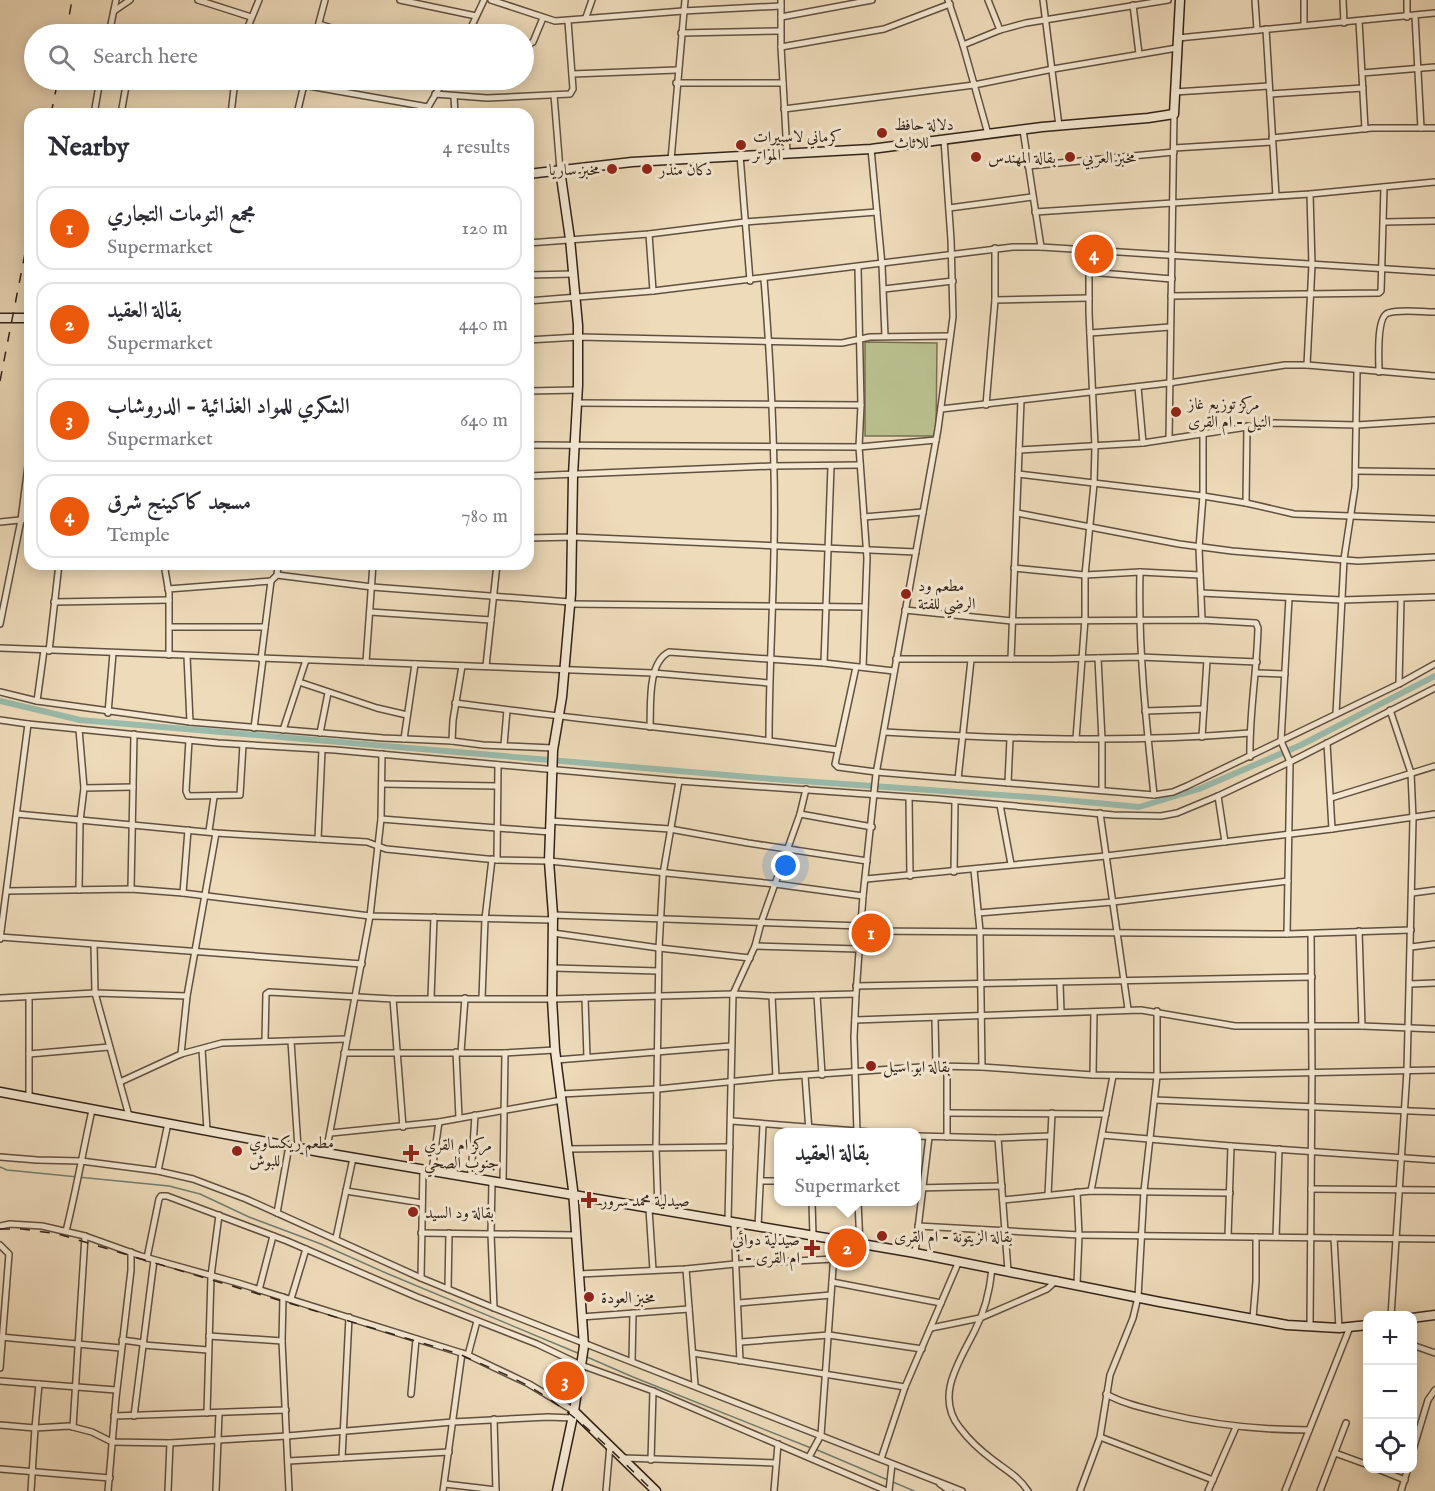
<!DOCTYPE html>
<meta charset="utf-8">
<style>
:root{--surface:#fff;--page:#f2f2f3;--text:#2b2b33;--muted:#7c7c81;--line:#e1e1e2;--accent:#ea580c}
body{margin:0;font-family:"IM FELL English",Amiri,serif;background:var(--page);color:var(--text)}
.controls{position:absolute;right:18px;bottom:18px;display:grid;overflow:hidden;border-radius:12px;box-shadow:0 3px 15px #0003}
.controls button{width:54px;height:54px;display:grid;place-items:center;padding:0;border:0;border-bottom:2px solid var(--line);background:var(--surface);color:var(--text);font:30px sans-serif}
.you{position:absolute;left:786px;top:866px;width:21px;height:21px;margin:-15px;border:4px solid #fff;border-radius:50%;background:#1a73e8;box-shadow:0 0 0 9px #1a73e833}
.badge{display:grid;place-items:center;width:39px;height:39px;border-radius:50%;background:var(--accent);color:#fff;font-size:20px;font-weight:700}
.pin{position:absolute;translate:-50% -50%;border:3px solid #fff;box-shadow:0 2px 6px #0006}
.popup{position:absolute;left:774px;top:1128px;width:147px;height:78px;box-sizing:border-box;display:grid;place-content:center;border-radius:12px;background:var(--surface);filter:drop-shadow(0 2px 4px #0005);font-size:20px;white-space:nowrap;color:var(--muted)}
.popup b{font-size:22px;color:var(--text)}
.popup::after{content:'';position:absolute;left:50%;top:100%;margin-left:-12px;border:12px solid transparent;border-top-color:var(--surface)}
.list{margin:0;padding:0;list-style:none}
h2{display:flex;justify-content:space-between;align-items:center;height:78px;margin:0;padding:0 24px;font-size:26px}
h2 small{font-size:20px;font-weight:400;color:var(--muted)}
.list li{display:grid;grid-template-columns:39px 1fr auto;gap:18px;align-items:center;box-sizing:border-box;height:84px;margin:0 12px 12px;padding:0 12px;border:2px solid var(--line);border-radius:18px}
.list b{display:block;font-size:22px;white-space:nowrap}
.list p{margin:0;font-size:20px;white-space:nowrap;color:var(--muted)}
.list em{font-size:20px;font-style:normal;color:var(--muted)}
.icon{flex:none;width:33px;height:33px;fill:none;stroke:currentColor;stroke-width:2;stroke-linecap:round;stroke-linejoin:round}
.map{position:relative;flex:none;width:1435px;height:1491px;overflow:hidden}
.search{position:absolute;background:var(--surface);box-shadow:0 3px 15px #0003;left:24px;top:24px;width:510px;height:66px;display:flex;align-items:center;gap:15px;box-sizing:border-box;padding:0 21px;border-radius:33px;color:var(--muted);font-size:22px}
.panel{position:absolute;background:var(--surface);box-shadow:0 3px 15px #0003;left:24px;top:108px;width:510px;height:462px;border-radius:18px}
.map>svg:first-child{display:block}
.green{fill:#bac08f;stroke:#767154;stroke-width:1.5}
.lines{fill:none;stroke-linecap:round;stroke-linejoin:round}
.stream{stroke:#707e71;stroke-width:1.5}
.canal{stroke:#9abbac;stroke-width:6}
.street-casing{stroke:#615040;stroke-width:8}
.secondary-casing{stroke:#322218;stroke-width:11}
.street{stroke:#f4e8d2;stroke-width:5}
.secondary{stroke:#f4e8d2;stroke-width:8}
.rail{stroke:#322218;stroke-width:1.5;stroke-dasharray:10 10;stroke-linecap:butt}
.poi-dot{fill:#8f2418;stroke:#f4e8d2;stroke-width:2}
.labels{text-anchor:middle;stroke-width:6;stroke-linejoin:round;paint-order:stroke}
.poi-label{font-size:16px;fill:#322218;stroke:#f4e8d2;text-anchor:start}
</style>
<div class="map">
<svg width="1435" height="1491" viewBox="0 0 1435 1491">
<rect width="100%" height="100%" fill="#eedbba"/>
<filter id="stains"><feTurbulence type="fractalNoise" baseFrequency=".00333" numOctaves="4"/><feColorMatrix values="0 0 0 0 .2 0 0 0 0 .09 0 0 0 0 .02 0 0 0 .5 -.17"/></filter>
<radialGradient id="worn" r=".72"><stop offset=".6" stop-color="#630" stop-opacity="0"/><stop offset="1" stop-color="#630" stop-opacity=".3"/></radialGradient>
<!-- green -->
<path class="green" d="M865,342L937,343L936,436H865Z"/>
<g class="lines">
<!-- stream -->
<g class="stream">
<path d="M0,1167L7,1170L169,1186L200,1194L249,1217L321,1244L386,1273L580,1354"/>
<path d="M587,1357L633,1377L811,1448"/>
<path d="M815,1449L888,1480"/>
<path d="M893,1482L914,1491"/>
</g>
<!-- canal -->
<path class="canal" d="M0,701L80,720L773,779L1043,798L1139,807L1199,789L1301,745L1435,676"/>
<defs>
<g id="street">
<path d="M198,0L251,17"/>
<path d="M400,0L476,16"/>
<path d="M491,0L555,21L683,11L781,6"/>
<path d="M781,0V47L787,153"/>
<path d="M948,0L963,45L988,134"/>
<path d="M988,0L1000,30"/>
<path d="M1043,0L1059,126"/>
<path d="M1255,0L1257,30"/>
<path d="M1343,0L1344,23"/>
<path d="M1407,0V17"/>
<path d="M1133,5L1139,54"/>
<path d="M114,11L130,0"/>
<path d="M1415,16L1421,128"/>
<path d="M586,17L592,0"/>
<path d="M781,17L872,0"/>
<path d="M1359,21L1365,129"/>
<path d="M319,24L350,34"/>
<path d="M1304,25V0"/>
<path d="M1266,29L1276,196"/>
<path d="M681,33L780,31"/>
<path d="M109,34L116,0"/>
<path d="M245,34L259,0"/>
<path d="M316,34L325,0"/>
<path d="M468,34L484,0"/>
<path d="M1178,38L1435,13"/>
<path d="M963,45L1000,30L1026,23L1168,0"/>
<path d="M524,47L533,42L543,18"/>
<path d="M781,47L884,29L950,4"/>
<path d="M1362,73L1435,67"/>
<path d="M572,74L677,70"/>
<path d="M275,80L428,107"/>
<path d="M676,83H783"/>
<path d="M1175,92L1269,86"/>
<path d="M435,94L487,98L570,94L573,89L568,21"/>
<path d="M1270,94L1363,88"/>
<path d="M554,95L560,170"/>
<path d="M454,97L455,114"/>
<path d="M784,109L974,85L1053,69L1177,48"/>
<path d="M94,114L100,80"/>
<path d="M121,114L127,80"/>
<path d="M231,114L235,80"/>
<path d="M297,114L305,80"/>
<path d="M424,114L444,80"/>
<path d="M1023,130L1041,247"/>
<path d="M1272,138L1372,128H1435"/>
<path d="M1174,148L1272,142"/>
<path d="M871,149L882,265L885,336"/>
<path d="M740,155L750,281"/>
<path d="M671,160L685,0"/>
<path d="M1028,166L1174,152"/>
<path d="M949,208L1032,197"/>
<path d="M1035,212L1310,194L1435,182"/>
<path d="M1384,222L1435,221"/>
<path d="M649,234L653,291"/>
<path d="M528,243L649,234L745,222L877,212"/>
<path d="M858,268L861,405L859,447L867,558L863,667"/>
<path d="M1089,272L1172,279"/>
<path d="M528,275L573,274"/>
<path d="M764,279C771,368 776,458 774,548C773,612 769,676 769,740"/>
<path d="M884,289L953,281"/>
<path d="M1171,296L1379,293L1381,291L1384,187"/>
<path d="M995,300L1089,298"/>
<path d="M528,301L653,291L1013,247H1041L1435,272"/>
<path d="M1090,333L1170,327"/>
<path d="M528,340L579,337L842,343L870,337L950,336"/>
<path d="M1307,365L1312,265L1310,194"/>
<path d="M1379,372C1379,360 1376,317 1388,313C1401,309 1421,312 1435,312"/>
<path d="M1138,387L1143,443"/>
<path d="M528,391L578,390"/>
<path d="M577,403L861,405"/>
<path d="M986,405L995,300V248"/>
<path d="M941,409L1169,383L1285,365H1307L1435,376"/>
<path d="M1169,439L1174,114"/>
<path d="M528,445L859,447L936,440"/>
<path d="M1019,450L1143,443L1274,423L1357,425L1435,420"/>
<path d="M1356,471L1435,472"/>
<path d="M1018,474L1203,496L1246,503L1294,514L1435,519"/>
<path d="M528,476L773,466L860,465"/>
<path d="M1246,503L1247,426"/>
<path d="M1017,513L1179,544L1232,551L1358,561L1435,557"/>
<path d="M864,517L923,512"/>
<path d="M0,522L30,519"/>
<path d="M528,538L573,537L916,552"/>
<path d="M164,564L169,593V655"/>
<path d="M1014,568L1085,575L1140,572L1200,575"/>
<path d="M1140,572C1138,647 1146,721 1154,795"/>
<path d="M277,575L372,587L570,602"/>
<path d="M168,589L271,581"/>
<path d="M1201,593L1342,600L1435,597"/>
<path d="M54,602L169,600"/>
<path d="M570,604L865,607"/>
<path d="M905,610L1012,621L1202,620L1256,623L1258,628C1257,671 1249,714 1250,757"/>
<path d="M370,612L491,620"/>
<path d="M1202,620L1199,548L1203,496V434"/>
<path d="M0,624L21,520L30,450"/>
<path d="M170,627H265"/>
<path d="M0,648L653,673L769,683"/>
<path d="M49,651L59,564"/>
<path d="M187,656L190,722"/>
<path d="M1098,658L1102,740V789"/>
<path d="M261,659L271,581L277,575L278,564"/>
<path d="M896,659H1052L1140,657L1257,662"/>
<path d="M1011,659L1021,400"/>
<path d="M366,662L373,564"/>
<path d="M824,663L831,466"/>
<path d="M486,666L497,564"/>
<path d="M856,667L835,764L838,767L876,772L1154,795L1173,792L1187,786L1399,684L1435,664"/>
<path d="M1256,673L1285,674"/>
<path d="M299,682L377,708L407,715"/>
<path d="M1399,684L1401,599"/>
<path d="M0,692L37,701L190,722L383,738L452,741L483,745L553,748"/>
<path d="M37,701L44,650"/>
<path d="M455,703C583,720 710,732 838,750"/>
<path d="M1390,710L1411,773L1413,819L1407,1071L1391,1316"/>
<path d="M1145,711L1204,709"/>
<path d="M108,713L113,653"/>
<path d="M1336,714L1344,559L1355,487L1357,371"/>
<path d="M0,720L28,724"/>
<path d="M650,727C651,706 647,663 669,652L824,663L894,671"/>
<path d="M254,728L263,659"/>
<path d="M79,729L84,788L80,821L79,890"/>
<path d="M283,730L306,660"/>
<path d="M884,732C1006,739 1128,743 1250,733"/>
<path d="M320,733L328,693"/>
<path d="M1202,737L1207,660"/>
<path d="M404,739L415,664"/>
<path d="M1076,739L1085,619V575L1094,484L1095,447L1089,313V250"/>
<path d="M189,740L186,791L188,796L240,795L243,745"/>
<path d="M452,741L453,720L462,666"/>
<path d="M1327,743L1332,829"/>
<path d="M504,745L507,710"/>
<path d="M958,779L971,660"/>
<path d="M1008,783L1010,739"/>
<path d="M382,784L496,786"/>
<path d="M84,788L133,787"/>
<path d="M1218,796L1225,842"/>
<path d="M909,798L910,876"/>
<path d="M1331,798L1435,766"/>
<path d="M1000,805L1011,864"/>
<path d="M1100,813L1128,1009"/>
<path d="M17,814L216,833L367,842L386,849L497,860L549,861L775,884L863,896"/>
<path d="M800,814L872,827"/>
<path d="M381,819L550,832"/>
<path d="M550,821L670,829L748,843L867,861"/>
<path d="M209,831L214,797"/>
<path d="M318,839L322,750"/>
<path d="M497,860L498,765"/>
<path d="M974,870L980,931L982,1067"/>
<path d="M954,872L955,801"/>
<path d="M866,879L1106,856L1332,829L1435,814"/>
<path d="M131,889L134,734"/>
<path d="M7,891L131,889L183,893L370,916L553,920"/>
<path d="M183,893L188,830"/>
<path d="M1412,893L1435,890"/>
<path d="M978,913L1113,902L1288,881"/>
<path d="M553,915L861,926"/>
<path d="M861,931L1287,934L1411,930"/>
<path d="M1359,931L1362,1026"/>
<path d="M553,933L659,948L750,958"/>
<path d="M1287,934L1290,762L1281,741L1289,598"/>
<path d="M0,937L362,964"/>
<path d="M0,939L28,724L218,743L335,750L679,781L937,799L1114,815L1161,816L1177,813L1218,796L1290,762L1435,688"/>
<path d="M94,945L95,993L129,1116"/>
<path d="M755,946L859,949"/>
<path d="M1411,947L1435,944"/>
<path d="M554,968L658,971"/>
<path d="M1060,983L1061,1012"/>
<path d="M1410,984L1435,983"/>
<path d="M856,986L1312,977"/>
<path d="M817,995L822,1075"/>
<path d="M772,996L776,1077"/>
<path d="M0,998L95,993L187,996"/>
<path d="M431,998L434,917"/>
<path d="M482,998L485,919L492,859"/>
<path d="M585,998L587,1057"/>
<path d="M393,999L403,1127"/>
<path d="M935,1018L936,1066"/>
<path d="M855,1020L1141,1010L1235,1026H1362L1435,1029"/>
<path d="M265,1041L266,994L269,992L393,999H552L733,994L772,996L856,994"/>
<path d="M291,1041L298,1148"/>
<path d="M202,1049L207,1130"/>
<path d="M456,1052L459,1118"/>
<path d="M461,1052L465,998"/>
<path d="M344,1053H505L555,1050"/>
<path d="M29,1054L109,1047"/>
<path d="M181,1054L187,996L216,833"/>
<path d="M556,1060L731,1046"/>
<path d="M1093,1075L1094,1012"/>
<path d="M805,1076L809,1131"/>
<path d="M120,1082L181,1054L222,1043L347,1039"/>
<path d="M561,1094L658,1089L776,1077L936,1066L982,1067L1093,1075L1157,1076L1435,1070"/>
<path d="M29,1097V997"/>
<path d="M1155,1100L1435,1112"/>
<path d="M947,1113L1106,1114"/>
<path d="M732,1121L869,1132"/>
<path d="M857,1132L854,1037L856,994L863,896L876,774L938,429L953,317L951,240L944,140"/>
<path d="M331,1133L439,1122L562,1100"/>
<path d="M1102,1135L1231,1146L1435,1160"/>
<path d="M916,1136L998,1138L1050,1136"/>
<path d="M947,1137V1066"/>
<path d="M998,1138L1008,1271"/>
<path d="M568,1149L730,1147"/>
<path d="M326,1153L370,916L381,819L382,754"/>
<path d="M0,1157L37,1160L81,1161L158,1171L193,1179L246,1199L421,1278L494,1308L962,1491"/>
<path d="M158,1171L168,1123"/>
<path d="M432,1171L439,1122"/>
<path d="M471,1177L475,1115"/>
<path d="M492,1181L491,1234L494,1308"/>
<path d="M761,1181H778"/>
<path d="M503,1182L505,1053"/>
<path d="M916,1188L1002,1186"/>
<path d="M1311,1189L1435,1190"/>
<path d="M346,1191L422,1203"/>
<path d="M1091,1191L1113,1076"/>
<path d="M1048,1195L1052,1113"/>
<path d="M1003,1200L1091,1191L1230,1193"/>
<path d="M812,1202L813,1236"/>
<path d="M858,1202L860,1245"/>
<path d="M649,1209L653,1270"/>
<path d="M658,1210L656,1148L659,948L663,874L679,781"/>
<path d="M277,1213L289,1146"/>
<path d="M728,1222L733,994L755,946L761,923L800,814L806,789"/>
<path d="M734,1223L740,1361"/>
<path d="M0,1226L10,1224L42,1226L85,1236L141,1256L238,1283L468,1355L529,1384L574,1411"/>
<path d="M918,1226L1079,1235L1435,1239"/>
<path d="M758,1227L763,1125"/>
<path d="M66,1231C76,1191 83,1151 92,1110"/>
<path d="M421,1233L576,1235"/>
<path d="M1228,1236L1231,1146"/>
<path d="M1276,1237L1279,1149"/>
<path d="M336,1238L353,1158"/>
<path d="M1334,1238L1339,1328"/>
<path d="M0,1245L9,1254L0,1368"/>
<path d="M915,1253L929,1137"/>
<path d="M147,1258L159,1199L161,1196H167L287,1241L417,1297L537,1344L581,1365L653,1391L887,1491"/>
<path d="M992,1268C990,1290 985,1311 975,1330C960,1361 934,1396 960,1428C969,1440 981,1451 993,1460C1006,1470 1019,1477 1028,1491"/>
<path d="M686,1269L695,1385"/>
<path d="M579,1274L686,1269L735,1264L834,1259"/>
<path d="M421,1278L423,1169"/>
<path d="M832,1282L941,1303"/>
<path d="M1077,1284L1079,1235L1077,1192"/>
<path d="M448,1289L449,1233"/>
<path d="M259,1290L273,1236"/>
<path d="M283,1297L282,1341L289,1491"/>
<path d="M291,1299L306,1249"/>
<path d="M739,1303L831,1295"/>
<path d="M581,1317L689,1309"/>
<path d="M1253,1318L1256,1281V1237"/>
<path d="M1310,1326L1312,1072L1311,934"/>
<path d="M931,1328L980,1318L1047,1289L1057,1280"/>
<path d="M209,1336L282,1341"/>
<path d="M0,1337L121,1348"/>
<path d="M122,1340L144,1343"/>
<path d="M741,1342L829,1335L922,1349"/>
<path d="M143,1345L208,1350"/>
<path d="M1412,1345L1435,1353"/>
<path d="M693,1353L905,1387"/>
<path d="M468,1355L477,1321"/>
<path d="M632,1361L633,1313"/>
<path d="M0,1381L116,1390"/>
<path d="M411,1394L416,1339"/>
<path d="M1106,1394C1124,1404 1144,1408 1163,1413C1212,1425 1259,1430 1309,1430"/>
<path d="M207,1413L211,1276L219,1215"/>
<path d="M114,1416L286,1410"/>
<path d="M134,1416L154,1260"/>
<path d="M494,1419L496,1491"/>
<path d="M0,1425L35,1428L39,1384"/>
<path d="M73,1427L85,1236"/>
<path d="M1100,1437L1213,1480"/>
<path d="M1335,1453L1368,1465"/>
<path d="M1412,1453L1428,1400L1435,1390"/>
<path d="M809,1457L821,1435L835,1240"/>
<path d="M342,1458L349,1317"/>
<path d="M623,1458L776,1463"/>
<path d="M881,1459L905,1387L959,1261"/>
<path d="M651,1460L653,1391"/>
<path d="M288,1461L449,1452"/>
<path d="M1375,1468L1405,1480"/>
<path d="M0,1469L110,1478"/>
<path d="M445,1484L496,1490"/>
<path d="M940,1484L950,1491"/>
<path d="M31,1491L35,1428L69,1426L92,1432L112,1442L170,1443L287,1436L453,1422L548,1417L573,1418"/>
<path d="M108,1491L116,1398L131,1270V1252"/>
<path d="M168,1491L170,1443"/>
<path d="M216,1491L219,1413"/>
<path d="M443,1491L462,1353"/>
<path d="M606,1491L610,1445"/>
<path d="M774,1491L778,1444"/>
<path d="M889,1491L892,1464"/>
<path d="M1080,1491L1100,1437L1110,1375L1133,1318L1138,1297L1144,1191L1157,1076V1011"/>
<path d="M1208,1491L1236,1427"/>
<path d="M1285,1491L1350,1327"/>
<path d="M1320,1491L1346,1423"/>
<path d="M1401,1491L1408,1468"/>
</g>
<g id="secondary">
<path d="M528,174L632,162L871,149L1042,127L1148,118L1174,114L1180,0"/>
<path d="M0,318H30"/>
<path d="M0,1092L320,1152L915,1253L1160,1302L1287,1325L1339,1328L1368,1325"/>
<path d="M1412,1318L1435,1315"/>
<path d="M574,1411L656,1491"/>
<path d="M557,1491L574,1411L584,1346L573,1190L555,1050L552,999L553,915L549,861L553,750L562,697L571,594L573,475L578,385V325L570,239L560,170"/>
</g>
</defs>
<!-- street casing -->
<use href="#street" class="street-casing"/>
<!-- secondary casing -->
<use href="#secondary" class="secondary-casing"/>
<!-- street -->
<use href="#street" class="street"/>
<!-- secondary -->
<use href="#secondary" class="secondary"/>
<!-- rail -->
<g class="rail">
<path d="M66,34L72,0"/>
<path d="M51,114L58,80"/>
<path d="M0,381L30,228"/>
<path d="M0,1229H22L58,1234L459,1354C483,1365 507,1374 530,1387C577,1414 615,1454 653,1491"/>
</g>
</g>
<!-- markers -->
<g class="poi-dot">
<circle cx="882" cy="133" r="6"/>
<circle cx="741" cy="145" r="6"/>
<circle cx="976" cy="157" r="6"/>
<circle cx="1070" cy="157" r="6"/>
<circle cx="612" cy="169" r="6"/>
<circle cx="647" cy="169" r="6"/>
<circle cx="1176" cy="412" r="6"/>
<circle cx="906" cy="594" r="6"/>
<circle cx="871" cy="1066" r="6"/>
<circle cx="237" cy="1151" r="6"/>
<path d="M408 1144h6v6h6v6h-6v6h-6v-6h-6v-6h6z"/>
<path d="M586 1191h6v6h6v6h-6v6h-6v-6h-6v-6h6z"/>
<circle cx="413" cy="1212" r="6"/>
<circle cx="882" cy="1236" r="6"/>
<path d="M809 1239h6v6h6v6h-6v6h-6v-6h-6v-6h6z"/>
<circle cx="589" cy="1297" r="6"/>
</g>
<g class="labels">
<!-- poi labels -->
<g class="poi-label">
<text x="894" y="130">دلالة حافظ<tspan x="894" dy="18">للاثاث</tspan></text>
<text x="753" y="142">كرماني لاسبيرات<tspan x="753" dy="18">المواتر</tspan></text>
<text x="988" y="163">بقالة المهندس</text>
<text x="1082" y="163">مخبز العربي</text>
<text x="600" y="175" text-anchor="end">مخبز ساريا</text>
<text x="659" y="175">دكان منذر</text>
<text x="1188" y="409">مركز توزيع غاز<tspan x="1188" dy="18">النيل - ام القرى</tspan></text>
<text x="918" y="591">مطعم ود<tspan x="918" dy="18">الرضي للفتة</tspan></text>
<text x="883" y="1072">بقالة ابو اسيل</text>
<text x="249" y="1148">مطعم ريكساوي<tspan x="249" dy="18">للبوش</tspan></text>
<text x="424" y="1150">مركز ام القري<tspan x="424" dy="18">جنوب الصحي</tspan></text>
<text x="601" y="1206">صيدلية محمد سرور</text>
<text x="425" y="1218">بقالة ود السيد</text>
<text x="894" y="1242">بقالة الزيتونة - ام القرى</text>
<text x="800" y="1245" text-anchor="end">صيدلية دوائي<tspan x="800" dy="18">- ام القرى</tspan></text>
<text x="601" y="1303">مخبز العودة</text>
</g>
</g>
<rect width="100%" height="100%" filter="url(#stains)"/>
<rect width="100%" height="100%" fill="url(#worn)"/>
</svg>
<div class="controls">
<button>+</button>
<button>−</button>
<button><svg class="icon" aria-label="locate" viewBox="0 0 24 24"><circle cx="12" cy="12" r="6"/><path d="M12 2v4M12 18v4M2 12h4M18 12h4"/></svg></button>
</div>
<div class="you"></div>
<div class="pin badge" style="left:871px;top:933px">1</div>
<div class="pin badge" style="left:847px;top:1248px">2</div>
<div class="popup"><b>بقالة العقيد</b>Supermarket</div>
<div class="pin badge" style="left:565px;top:1381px">3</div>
<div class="pin badge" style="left:1094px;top:254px">4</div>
<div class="search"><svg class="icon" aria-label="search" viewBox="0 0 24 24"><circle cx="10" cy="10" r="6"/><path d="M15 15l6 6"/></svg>Search here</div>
<section class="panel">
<h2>Nearby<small>4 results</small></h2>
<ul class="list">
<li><span class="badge">1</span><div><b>مجمع التومات التجاري</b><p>Supermarket</p></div><em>120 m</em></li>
<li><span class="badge">2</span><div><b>بقالة العقيد</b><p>Supermarket</p></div><em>440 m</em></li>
<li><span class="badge">3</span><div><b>الشكري للمواد الغذائية - الدروشاب</b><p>Supermarket</p></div><em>640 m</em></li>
<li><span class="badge">4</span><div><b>مسجد كاكينج شرق</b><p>Temple</p></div><em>780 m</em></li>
</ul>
</section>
</div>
